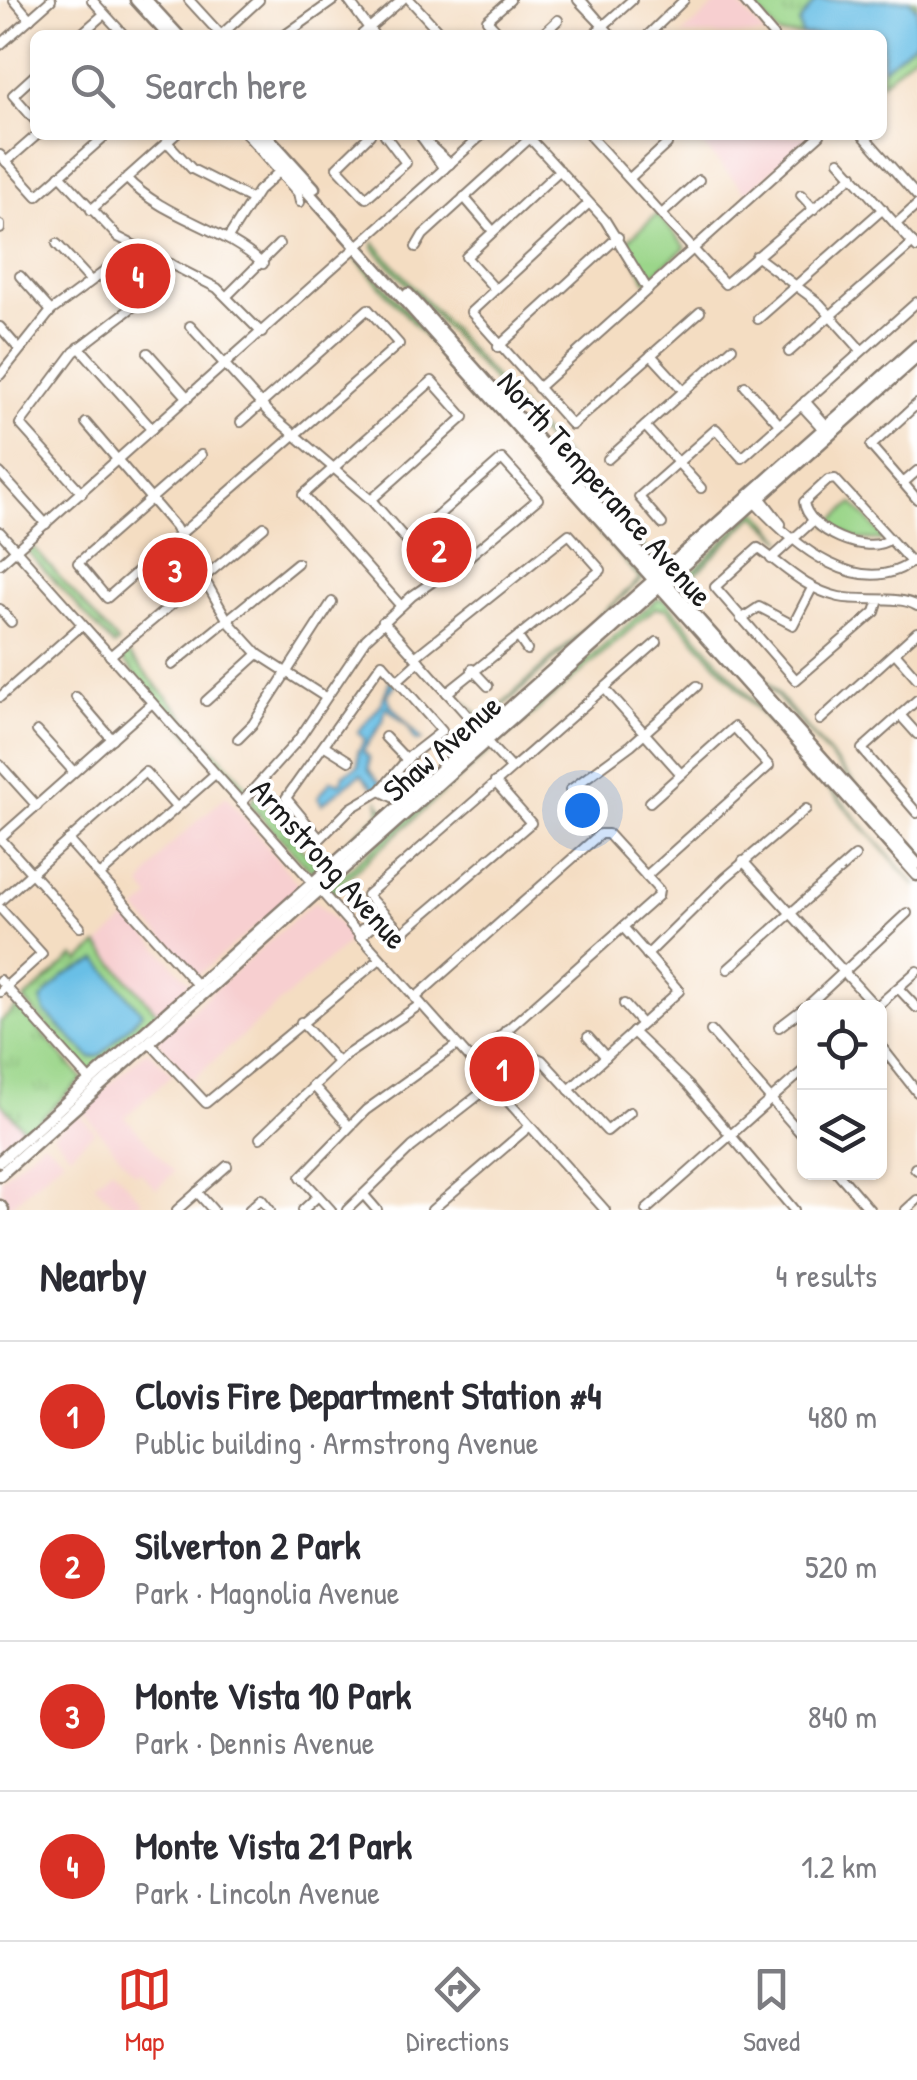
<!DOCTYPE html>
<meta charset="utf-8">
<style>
:root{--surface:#fff;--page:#f7f7f7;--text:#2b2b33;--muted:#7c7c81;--line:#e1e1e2;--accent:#d93025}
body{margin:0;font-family:"Patrick Hand",sans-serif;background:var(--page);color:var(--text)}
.controls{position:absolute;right:30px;bottom:30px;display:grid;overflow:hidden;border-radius:15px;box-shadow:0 2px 8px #0004}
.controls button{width:90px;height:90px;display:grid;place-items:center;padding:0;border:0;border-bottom:2px solid var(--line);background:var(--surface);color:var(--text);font:50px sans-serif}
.you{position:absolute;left:582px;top:810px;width:35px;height:35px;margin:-25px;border:8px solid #fff;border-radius:50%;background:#1a73e8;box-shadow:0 0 0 15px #1a73e833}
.badge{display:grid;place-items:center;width:65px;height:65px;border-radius:50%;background:var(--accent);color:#fff;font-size:32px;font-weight:700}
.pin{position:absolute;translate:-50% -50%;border:5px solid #fff;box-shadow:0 2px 10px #0006}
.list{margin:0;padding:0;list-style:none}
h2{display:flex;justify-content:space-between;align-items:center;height:130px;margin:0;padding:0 40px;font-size:42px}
h2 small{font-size:32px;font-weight:400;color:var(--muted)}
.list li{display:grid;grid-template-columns:65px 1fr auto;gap:30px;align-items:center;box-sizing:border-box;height:150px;padding:0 40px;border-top:2px solid var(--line)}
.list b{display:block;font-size:38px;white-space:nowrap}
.list p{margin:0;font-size:32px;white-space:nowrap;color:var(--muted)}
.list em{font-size:32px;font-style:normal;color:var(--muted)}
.icon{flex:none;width:55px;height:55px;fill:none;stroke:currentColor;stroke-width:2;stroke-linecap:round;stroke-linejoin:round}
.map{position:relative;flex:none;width:917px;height:1210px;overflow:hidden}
.search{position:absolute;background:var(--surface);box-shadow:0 2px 8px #0004;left:30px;right:30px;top:30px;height:110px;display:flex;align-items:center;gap:25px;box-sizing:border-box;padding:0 35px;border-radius:15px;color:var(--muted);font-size:38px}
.sheet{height:730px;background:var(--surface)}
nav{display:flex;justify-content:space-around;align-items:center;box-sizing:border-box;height:140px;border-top:2px solid var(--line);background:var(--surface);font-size:28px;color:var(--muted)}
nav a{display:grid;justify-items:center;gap:5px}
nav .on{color:var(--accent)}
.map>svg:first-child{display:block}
.built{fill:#f7cfd0}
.grass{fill:url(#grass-tufts);stroke:#5c7953;stroke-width:2.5}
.park{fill:#9bd68a;stroke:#5c7953;stroke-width:2.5}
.water{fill:#69bfe6;stroke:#426e81;stroke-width:2.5}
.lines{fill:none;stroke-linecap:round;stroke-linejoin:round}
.minor-casing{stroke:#887c6f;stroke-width:12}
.major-casing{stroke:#887c6f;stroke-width:15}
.minor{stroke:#fff;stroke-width:8}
.major{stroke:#fff;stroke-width:10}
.labels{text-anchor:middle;stroke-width:8;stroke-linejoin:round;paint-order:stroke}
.street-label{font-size:32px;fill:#1c1c1c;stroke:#fff}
</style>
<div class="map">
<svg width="917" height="1210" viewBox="0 0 917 1210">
<defs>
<pattern id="grass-tufts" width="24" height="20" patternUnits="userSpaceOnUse" patternTransform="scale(2.5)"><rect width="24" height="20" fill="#9bd68a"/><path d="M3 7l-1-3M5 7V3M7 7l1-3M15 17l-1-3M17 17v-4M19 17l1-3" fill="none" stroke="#85b776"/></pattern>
</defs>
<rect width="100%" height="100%" fill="#fff"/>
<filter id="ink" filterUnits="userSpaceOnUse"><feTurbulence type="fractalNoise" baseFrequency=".01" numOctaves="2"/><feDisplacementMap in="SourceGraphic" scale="20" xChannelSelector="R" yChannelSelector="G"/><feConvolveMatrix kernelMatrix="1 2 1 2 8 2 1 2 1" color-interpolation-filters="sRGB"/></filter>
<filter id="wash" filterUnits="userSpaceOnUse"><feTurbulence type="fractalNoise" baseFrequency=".0048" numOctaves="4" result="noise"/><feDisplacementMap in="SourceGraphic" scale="40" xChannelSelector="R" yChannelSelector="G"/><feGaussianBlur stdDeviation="2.25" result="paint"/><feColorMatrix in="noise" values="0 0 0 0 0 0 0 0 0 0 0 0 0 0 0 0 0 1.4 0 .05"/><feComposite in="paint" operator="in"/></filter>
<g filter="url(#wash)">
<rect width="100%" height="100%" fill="#f4ddc2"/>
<!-- built -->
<g class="built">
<path d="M721,0H734L766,35H682Z"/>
<path d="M694,135H811L747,194Z"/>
<path d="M226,796L301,888L197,976L137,910L151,898L141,886L165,850Z"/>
<path d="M315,901L353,938L191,1081L157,1040Z"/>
<path d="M130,916L190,983L159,1014L98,945Z"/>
<path d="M147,1050L173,1074L125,1117L174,1172L156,1189L139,1171L135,1174L81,1110Z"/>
<path d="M0,1102L27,1132L0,1156Z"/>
<path d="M78,1113L95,1132L70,1154L53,1135Z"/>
<path d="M43,1141L64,1158L9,1207L3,1204L0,1180Z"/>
<path d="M112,1168L142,1201L132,1210H121L94,1184Z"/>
</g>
<!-- grass -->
<g class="grass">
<path d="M749,0H917V51L882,83V35H779Z"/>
<path d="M355,258H360L643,578L484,724L454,692L484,720L640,579Z"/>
<path d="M125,650L249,789L241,792L120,657Z"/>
<path d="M255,795L315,863L321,864L380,813L379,802L387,813L318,872H312L250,805Z"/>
<path d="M98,945L159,1015L96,1071H88L24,1000L74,956L80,961Z"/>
<path d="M18,1006L83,1079L27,1132L0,1102V1022Z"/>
</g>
<!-- park -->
<g class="park">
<path d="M657,214L686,247L646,281L626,242Z"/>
<path d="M374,242L656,559L668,560L658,565L373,247Z"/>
<path d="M131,251L164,267L133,302L112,269Z"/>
<path d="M853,503L883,537L882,540L858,539L828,525Z"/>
<path d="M754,511H758L784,541L755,515L684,585L917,856L679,585Z"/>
<path d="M434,523L463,556L442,570L416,543Z"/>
<path d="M178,543L198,573L174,594L150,566Z"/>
<path d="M32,546L118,643L114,646L28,552Z"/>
<path d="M657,599L665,600L917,887L667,609L655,608L496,746V740Z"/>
<path d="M485,750L490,751L334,890L333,897L328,891L331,885Z"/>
</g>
<!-- water -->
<g class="water">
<path d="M816,0H909L917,9V40L882,69V35H802L799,23Z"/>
<path d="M391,678L396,684L387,695L391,705L422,740L416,741L408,726L386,707L383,721L363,751L369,757V770L381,784L375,790L361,774L322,804L318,797L331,780L340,783L344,774L358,766V751L365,740L358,732L381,704Z"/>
<path d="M98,960L142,1013L100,1056L91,1058L45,1012L41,1000L65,975Z"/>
</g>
</g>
<g filter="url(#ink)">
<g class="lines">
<defs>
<g id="minor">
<path d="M14,0L30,19"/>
<path d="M92,0L124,35"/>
<path d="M189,0L221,35"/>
<path d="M348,0L374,35"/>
<path d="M410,0L442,35"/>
<path d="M578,0L603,26"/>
<path d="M581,0L611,35"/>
<path d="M743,0L773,35"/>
<path d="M80,35L104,14"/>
<path d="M221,35L259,0"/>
<path d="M285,35L334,0"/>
<path d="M361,35L402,0"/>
<path d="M501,35L487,20L510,0"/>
<path d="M542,35L558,20"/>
<path d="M593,35L632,0"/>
<path d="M648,35L684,0"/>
<path d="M0,45L51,0"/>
<path d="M35,75L13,95L35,120"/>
<path d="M247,135L298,193L300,202"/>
<path d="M370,135L337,167L366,198L406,163L385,135"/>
<path d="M420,135L444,169"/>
<path d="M527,135L605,220L648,290"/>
<path d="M589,135L725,284L853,175"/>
<path d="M863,135L917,196"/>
<path d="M422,138L450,164"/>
<path d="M167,142L192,169L251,199"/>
<path d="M0,155L37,196L106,135"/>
<path d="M839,161L917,248"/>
<path d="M6,162L37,135"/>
<path d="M60,175L118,237L217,288L262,333"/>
<path d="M631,177L667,144"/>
<path d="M126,178C165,219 221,226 263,264"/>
<path d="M801,195L814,209"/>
<path d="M464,197L493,231"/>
<path d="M588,204L471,312L572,425L700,312"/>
<path d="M91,210L175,135"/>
<path d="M663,213L699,180"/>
<path d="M896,224L917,205"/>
<path d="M0,225V229"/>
<path d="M228,238L258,191L279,172"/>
<path d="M57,244L89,279"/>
<path d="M416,247L423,235L530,138"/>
<path d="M756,256L819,303L861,350"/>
<path d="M20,276L51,311"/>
<path d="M495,289L466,257L560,170"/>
<path d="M227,296L279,244"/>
<path d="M758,319L883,209"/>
<path d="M190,326L269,413L371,500L439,577"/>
<path d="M0,327L19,349"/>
<path d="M79,347L152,429"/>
<path d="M498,347L618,237"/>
<path d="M789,352L913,243"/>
<path d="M148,353L188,398"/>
<path d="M651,355L684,391"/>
<path d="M0,375L51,311L120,260L130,245"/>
<path d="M745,386L779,424"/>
<path d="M538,388L820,135"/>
<path d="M805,401L827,426"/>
<path d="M917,404L871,446L917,499"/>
<path d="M801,405L823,429"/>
<path d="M86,423L175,527L228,621L258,654L325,697"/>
<path d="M645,426L701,488"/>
<path d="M201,455L78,563L107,598L399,344L368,309L241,422"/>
<path d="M608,459L732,348"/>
<path d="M0,473L46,524"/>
<path d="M903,483L917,471"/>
<path d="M82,493L20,424L74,352L151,293L171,264"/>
<path d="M760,497L781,524"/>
<path d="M371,500L464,417L432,381L303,495L401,606"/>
<path d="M754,502C791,542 861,605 917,558"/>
<path d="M662,524L639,497L716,429L742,458L917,302"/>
<path d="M0,532L605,1210"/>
<path d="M890,539C867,557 807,530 804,502L828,480L835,479L912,563"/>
<path d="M771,559L814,520"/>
<path d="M0,564L482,135"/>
<path d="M878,603L875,612L796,680L715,587L758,548C785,567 805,589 839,597C862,602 901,595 917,606"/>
<path d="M0,609L11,622"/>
<path d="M741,619L759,607L793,625L812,588"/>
<path d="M383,621L483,733"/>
<path d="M518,637L527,650"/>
<path d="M895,653L917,678"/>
<path d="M110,656L264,527"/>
<path d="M415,657L569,534L601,570L447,693"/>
<path d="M382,663L442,731L410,756L380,791L351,808L320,839L286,798Z"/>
<path d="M172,665L297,563"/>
<path d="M472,669L488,686"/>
<path d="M398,680L419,661"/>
<path d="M605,689L681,774"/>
<path d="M0,697L82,625"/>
<path d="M76,697L112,739"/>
<path d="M917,700L862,749L917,813"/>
<path d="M206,701L258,654"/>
<path d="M900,715L917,734"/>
<path d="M820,720L917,632"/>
<path d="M37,731L74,772"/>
<path d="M385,737L407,760"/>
<path d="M238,739L253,724L332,602"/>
<path d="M487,742L511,768"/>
<path d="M325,746L349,761"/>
<path d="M0,765L37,806"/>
<path d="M495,782L531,823L402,933L367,895L657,642"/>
<path d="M570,790L631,745L697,686"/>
<path d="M380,791L404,803"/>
<path d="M241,803L298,740L366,639L412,596L471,555L538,499L502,459L408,542"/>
<path d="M0,838L152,703"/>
<path d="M0,838L80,927"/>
<path d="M68,840L198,986"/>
<path d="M743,861L876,1007"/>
<path d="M100,875L215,774"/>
<path d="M646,876L769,766L734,727L650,802"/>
<path d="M0,901L145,772L176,807"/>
<path d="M0,908L42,954L0,992"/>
<path d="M360,937L362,929L385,915"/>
<path d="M360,937L385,915"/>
<path d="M647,955L725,878L806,809"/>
<path d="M728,969L855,856"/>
<path d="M0,980L90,1081"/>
<path d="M898,988L917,1008"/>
<path d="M415,998L600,834H608L659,890L658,896L472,1061"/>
<path d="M624,1004L642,1024"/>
<path d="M805,1008L907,913"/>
<path d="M875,1008L917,971"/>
<path d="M301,1022L338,1062"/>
<path d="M779,1027L804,1008"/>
<path d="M506,1030L528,1054L542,1060L607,1131L630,1112"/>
<path d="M711,1031L804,1137"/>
<path d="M633,1032L688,1085L794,1210"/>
<path d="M588,1037L606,1057"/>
<path d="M149,1042L206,1103L380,959"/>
<path d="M880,1045L917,1092"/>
<path d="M313,1085L349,1126"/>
<path d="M569,1090L679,991L623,927"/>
<path d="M260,1138L345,1056L421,1004"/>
<path d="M915,1168L917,1170"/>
<path d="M837,1172L870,1210"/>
<path d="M197,1192L213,1210"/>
<path d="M364,1195L377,1210"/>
<path d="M177,1210L227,1166"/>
<path d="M249,1210L261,1199L270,1210"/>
<path d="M303,1210L318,1196"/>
<path d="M331,1210L301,1177L366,1110L457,1045"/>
<path d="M347,1210L412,1147L493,1084"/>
<path d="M432,1210L530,1126"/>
<path d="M646,1210L804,1070"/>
<path d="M906,1210L917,1200"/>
</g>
<g id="major">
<path d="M136,0L168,35"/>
<path d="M146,0L178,35"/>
<path d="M257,135L917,875"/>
<path d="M266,135L314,188"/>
<path d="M408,294L917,864"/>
<path d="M0,1161L917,346"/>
<path d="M0,1175L917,357"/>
<path d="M0,1206L3,1210"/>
</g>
</defs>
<!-- minor casing -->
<use href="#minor" class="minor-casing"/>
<!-- major casing -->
<use href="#major" class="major-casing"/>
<!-- minor -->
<use href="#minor" class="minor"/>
<!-- major -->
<use href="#major" class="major"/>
</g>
</g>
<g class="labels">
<!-- street labels -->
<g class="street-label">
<text transform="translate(605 489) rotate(48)" y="11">North Temperance Avenue</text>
<text transform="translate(442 748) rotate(-41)" y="11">Shaw Avenue</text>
<text transform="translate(329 864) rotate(48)" y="11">Armstrong Avenue</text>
</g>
</g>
</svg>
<div class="controls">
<button><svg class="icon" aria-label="locate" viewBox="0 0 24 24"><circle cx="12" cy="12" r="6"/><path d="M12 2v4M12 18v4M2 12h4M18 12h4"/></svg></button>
<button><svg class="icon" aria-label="layers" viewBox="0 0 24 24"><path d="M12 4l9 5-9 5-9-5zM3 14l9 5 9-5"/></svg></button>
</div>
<div class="you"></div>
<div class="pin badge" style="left:502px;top:1069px">1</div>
<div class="pin badge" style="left:439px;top:550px">2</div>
<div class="pin badge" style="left:175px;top:570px">3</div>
<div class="pin badge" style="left:138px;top:276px">4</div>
<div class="search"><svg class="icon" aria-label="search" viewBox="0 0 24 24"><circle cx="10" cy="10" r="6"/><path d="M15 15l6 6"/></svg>Search here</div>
</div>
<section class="sheet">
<h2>Nearby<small>4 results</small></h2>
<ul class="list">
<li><span class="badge">1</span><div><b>Clovis Fire Department Station #4</b><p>Public building · Armstrong Avenue</p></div><em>480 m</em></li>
<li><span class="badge">2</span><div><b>Silverton 2 Park</b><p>Park · Magnolia Avenue</p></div><em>520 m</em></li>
<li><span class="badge">3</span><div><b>Monte Vista 10 Park</b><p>Park · Dennis Avenue</p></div><em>840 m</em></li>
<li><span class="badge">4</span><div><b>Monte Vista 21 Park</b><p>Park · Lincoln Avenue</p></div><em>1.2 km</em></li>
</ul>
</section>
<nav>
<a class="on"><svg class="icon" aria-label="map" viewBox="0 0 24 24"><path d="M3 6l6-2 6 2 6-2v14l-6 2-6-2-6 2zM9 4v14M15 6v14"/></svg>Map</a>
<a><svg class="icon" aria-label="directions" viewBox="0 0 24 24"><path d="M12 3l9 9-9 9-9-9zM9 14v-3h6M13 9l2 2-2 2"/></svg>Directions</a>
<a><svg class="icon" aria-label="saved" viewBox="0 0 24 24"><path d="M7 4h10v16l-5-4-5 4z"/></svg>Saved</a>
</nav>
